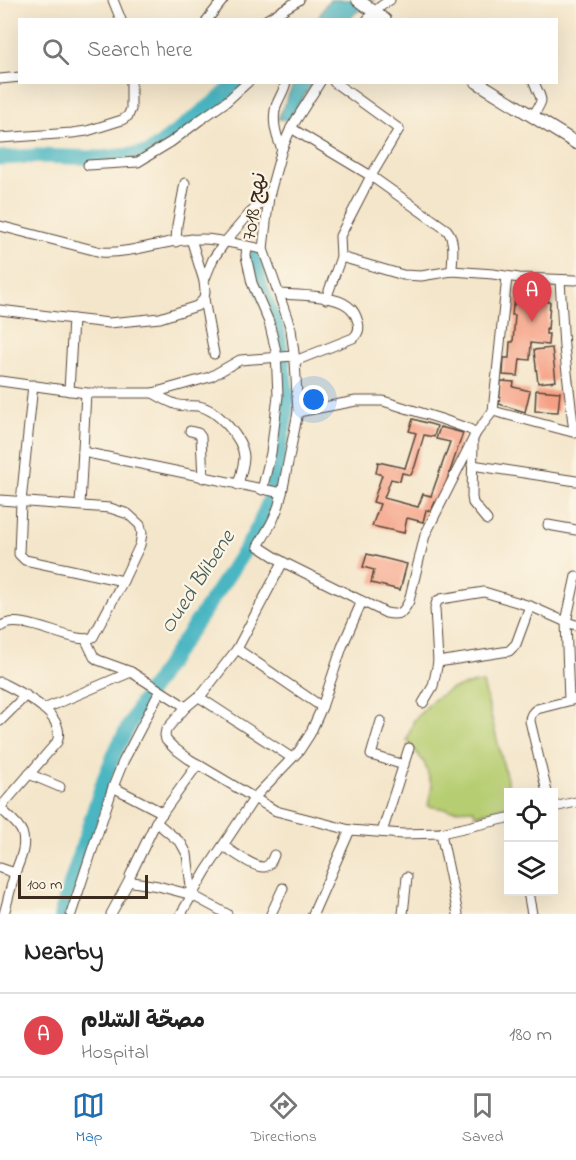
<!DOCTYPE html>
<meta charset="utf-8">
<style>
:root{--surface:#fff;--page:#f2f2f2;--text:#222;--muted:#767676;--line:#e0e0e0;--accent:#1f6fb2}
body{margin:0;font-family:"Indie Flower","Playpen Sans Arabic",sans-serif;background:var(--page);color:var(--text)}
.controls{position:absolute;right:18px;bottom:18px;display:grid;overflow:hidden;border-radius:0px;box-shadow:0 6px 24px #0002}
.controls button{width:54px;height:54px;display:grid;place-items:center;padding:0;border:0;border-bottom:2px solid var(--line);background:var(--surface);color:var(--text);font:30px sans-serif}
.scale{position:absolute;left:18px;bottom:15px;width:130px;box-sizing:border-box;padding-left:6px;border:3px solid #3b2a1e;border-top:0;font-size:16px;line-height:21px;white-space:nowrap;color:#3b2a1e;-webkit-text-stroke:4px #fcf5e5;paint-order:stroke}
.you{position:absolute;left:314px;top:400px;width:21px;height:21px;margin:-15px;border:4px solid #fff;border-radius:50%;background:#1a73e8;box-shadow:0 0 0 9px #1a73e833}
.badge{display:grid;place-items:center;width:39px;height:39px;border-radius:50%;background:var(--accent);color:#fff;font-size:20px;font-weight:700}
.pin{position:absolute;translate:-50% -50px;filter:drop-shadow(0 2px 3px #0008)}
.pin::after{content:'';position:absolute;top:32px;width:21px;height:18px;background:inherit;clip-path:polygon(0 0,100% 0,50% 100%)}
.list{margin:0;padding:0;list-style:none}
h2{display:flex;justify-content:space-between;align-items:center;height:78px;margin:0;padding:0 24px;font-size:26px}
h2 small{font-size:20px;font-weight:400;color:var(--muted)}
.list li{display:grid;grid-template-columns:39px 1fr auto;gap:18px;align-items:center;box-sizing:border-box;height:84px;padding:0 24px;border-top:2px solid var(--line)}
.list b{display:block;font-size:22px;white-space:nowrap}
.list p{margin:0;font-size:20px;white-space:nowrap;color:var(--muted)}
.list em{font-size:20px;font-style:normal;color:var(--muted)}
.icon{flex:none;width:33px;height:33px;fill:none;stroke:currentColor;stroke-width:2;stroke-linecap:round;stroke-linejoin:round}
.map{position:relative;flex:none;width:576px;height:914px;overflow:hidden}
.search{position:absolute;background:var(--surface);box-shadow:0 6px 24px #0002;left:18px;right:18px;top:18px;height:66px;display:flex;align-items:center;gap:15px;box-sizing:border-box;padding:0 21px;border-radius:0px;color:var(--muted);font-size:22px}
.sheet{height:162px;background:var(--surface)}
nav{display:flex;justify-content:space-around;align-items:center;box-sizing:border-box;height:84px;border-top:2px solid var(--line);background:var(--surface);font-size:16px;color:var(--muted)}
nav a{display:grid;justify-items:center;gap:3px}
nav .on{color:var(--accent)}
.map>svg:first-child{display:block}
.green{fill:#b6cd71;stroke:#787c48;stroke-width:1.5}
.water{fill:#48b6c2;stroke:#427070;stroke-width:1.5}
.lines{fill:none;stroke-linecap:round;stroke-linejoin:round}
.river{stroke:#48b6c2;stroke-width:15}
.building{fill:#f5a085}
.minor-casing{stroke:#574638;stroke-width:11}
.major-casing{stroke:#574638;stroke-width:14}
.minor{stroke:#fff;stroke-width:9}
.major{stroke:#fff;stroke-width:12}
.labels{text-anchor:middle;stroke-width:4.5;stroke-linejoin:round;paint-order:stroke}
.street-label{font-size:21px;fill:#3b2a1e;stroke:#fcf5e5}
.water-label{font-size:22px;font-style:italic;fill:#405b57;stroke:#fcf5e5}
</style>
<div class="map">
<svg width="576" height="914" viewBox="0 0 576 914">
<rect width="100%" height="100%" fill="#fcf5e5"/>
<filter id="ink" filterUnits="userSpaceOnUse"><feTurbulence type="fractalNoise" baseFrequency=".0167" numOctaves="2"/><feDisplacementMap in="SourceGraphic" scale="12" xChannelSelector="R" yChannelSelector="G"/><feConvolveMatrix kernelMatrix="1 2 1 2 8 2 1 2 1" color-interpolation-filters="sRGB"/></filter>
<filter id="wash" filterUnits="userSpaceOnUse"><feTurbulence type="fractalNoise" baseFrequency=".008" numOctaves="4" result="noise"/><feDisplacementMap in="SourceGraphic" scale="24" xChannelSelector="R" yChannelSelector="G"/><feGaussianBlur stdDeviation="1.35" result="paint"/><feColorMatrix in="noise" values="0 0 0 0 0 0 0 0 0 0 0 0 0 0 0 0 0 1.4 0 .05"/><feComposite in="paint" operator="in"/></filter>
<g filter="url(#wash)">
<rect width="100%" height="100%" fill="#f4e6cb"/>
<!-- green -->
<path class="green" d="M475,683H483L510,792H508V806L475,815L474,809L451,810L428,806L432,786L424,762L407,740L414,720L433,700L451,689Z"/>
<!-- water -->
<g class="water">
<path d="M330,0H374L354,14L350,19L317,20L327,3Z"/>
<path d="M294,83H312L289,120L278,119Z"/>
</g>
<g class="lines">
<!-- river -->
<g class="river">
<path d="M0,158L37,156L101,158L149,153L220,98L237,82"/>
<path d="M61,914L104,779L118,746L140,705L217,592L248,545L259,525L270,499L285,420L287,395L278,330L261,287L255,256"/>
</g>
</g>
<g id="blocks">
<!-- building -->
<g class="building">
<path d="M523,293L544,294V297H548V302H550L548,330L546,329V334H549L548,345L531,343L530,360L520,359L518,376L503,375L504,358H509L510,342H513L515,315H512L513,305H514L515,300H517L518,295H523Z"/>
<path d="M552,348L556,381L538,383L534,350Z"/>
<path d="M501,381L514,382L513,387L530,391L525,412L499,404Z"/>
<path d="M536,390L560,392L558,412L535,411Z"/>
<path d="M413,419L437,426L434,437L424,435L415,466L411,475L402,473L400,481L391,479L384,498L418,507L423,494L431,496L450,442L436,439L440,427L463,433L439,504L435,502L431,511L426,510L423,522L407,518L404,533L372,526L380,504L373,502L382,475L376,473L378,462L405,468L416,433L409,431Z"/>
<path d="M367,554L407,564L400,590L371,583L374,570L363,567Z"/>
</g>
</g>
</g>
<g filter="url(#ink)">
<use href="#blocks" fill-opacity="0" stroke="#574638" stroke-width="1.5"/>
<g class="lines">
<defs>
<g id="minor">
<path d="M113,0L121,20"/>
<path d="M207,20L223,0"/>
<path d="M266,20L299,0"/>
<path d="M367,20L381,6L390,0"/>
<path d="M0,79L20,77"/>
<path d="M533,116C545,96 542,103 534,82"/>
<path d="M291,128L371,176L447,230C456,241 452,258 452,271"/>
<path d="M0,138L72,133L87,131L122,120L128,116L131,109V82"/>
<path d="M282,149C276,136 272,120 276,106C279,98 284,91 286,82"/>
<path d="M88,165L138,162L171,142L200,120L227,101L248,82"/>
<path d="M0,226L101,252C134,254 165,239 198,239C219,238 242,246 263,249"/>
<path d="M191,239L204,281"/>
<path d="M176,242L177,225L185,183"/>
<path d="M247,246L246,256L252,283L269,322L276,351L278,396L271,453L262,490"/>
<path d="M341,257L403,275L421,276L452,271L493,274L519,278L576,280"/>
<path d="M560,280L564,347L574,432"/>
<path d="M280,294C297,295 335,295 348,306C354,310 356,316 358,322C360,329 358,334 353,338L295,361"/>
<path d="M204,299L214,354"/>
<path d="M326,299L341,257L340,236L371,176L399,129L334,82"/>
<path d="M0,310L73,319L69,391"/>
<path d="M73,319L109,323L160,318L197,306L204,299L205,291L204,281L213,259L225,242L250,213L269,196"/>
<path d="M0,381L86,393H153L210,377L240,360L294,356"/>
<path d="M153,393C160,397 167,401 175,404C182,407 190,405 198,406C217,409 243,438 244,457C244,465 240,476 238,485"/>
<path d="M493,411L576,433"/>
<path d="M298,412L295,361L291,329L263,249L269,196L282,149L291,128L320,82"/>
<path d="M190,431L198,433L201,437L203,478"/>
<path d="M473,443L472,497L473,503L487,520"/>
<path d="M83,452L282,493L298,412L356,401H383L441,419L469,429L476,433"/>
<path d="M472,465L576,481"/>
<path d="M282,493C278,514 269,528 258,546L283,562L386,613C400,616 403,613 409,601L425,535L476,433L493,411L507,277"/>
<path d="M0,500L110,508L128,514L140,525L142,533L140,545L123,581"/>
<path d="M80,505L86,393"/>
<path d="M548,525L576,530"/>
<path d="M0,627C20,610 75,647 93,637L123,581L25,560L19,554L21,502L33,385"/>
<path d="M86,640L94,657L98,660L131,672"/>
<path d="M237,649L322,707"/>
<path d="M438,662L509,651L516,644L530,606"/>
<path d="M0,682C19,692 68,714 57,742L0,808C7,815 18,823 22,832C27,846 20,860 15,873C11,886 8,900 4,914"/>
<path d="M199,697L292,758"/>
<path d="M569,700L566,622L576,576"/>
<path d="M423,703L433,686L438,662L435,608L437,601L441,599L484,592L530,606L566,622L576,625"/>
<path d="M186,707L203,693L237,649L283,562"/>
<path d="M44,709L131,672L186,707L166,730L165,735L166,740L174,748L189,759L276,811L350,830L403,834L441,833L508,818"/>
<path d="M0,721L26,695"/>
<path d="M381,721L371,755L404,765"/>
<path d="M198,764L156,822L130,876V879L133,882L158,886L192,895L227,914"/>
<path d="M29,774L60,787"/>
<path d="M113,787L163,813"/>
<path d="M547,792L530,721C530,715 532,712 537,709L576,699"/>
<path d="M554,807L576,802"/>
<path d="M156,822L181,843L187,854L192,895"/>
<path d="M382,832L409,748"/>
<path d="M441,833L458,914"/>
<path d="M223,846C232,851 254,868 264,867C270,866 272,860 274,855"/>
<path d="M0,868L15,873"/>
<path d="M528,892L532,914"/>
<path d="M71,914L113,787L123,762L160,691"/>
<path d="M111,914L130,879"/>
<path d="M181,914L206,871L255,797L299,751L310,734L322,707L342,647L362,601"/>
<path d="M271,914L283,888"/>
<path d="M313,914L350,830"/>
<path d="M403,914L407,877"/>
</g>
<g id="major">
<path d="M358,0L385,20"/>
<path d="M477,82L576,143"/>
</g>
</defs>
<!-- minor casing -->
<use href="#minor" class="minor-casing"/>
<!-- major casing -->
<use href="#major" class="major-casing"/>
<!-- minor -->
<use href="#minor" class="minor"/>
<!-- major -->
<use href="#major" class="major"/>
</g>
</g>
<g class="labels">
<!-- street labels -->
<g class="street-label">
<text transform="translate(253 206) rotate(-81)" y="7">نهج 7018</text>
</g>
<!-- water labels -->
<g class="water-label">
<text transform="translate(196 581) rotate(-57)" y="8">Oued Blibene</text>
</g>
</g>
</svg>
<div class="controls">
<button><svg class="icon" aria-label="locate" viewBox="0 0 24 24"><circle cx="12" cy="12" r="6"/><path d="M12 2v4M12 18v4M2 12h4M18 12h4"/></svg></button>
<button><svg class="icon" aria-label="layers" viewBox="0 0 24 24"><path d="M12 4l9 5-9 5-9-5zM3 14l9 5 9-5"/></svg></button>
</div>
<div class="scale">100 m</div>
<div class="you"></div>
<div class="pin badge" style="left:532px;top:322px;background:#e0444e">A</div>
<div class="search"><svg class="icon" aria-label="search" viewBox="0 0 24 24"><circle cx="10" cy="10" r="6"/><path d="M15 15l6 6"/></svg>Search here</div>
</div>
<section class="sheet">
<h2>Nearby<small></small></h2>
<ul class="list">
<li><span class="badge" style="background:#e0444e">A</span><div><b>مصحّة السّلام</b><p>Hospital</p></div><em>180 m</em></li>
</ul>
</section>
<nav>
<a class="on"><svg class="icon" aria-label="map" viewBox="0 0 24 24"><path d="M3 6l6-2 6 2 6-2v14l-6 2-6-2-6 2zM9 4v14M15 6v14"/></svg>Map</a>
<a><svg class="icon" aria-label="directions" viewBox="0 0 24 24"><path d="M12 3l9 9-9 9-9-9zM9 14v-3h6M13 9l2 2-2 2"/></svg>Directions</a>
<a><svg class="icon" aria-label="saved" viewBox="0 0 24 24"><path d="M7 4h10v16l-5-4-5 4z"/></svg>Saved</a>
</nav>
